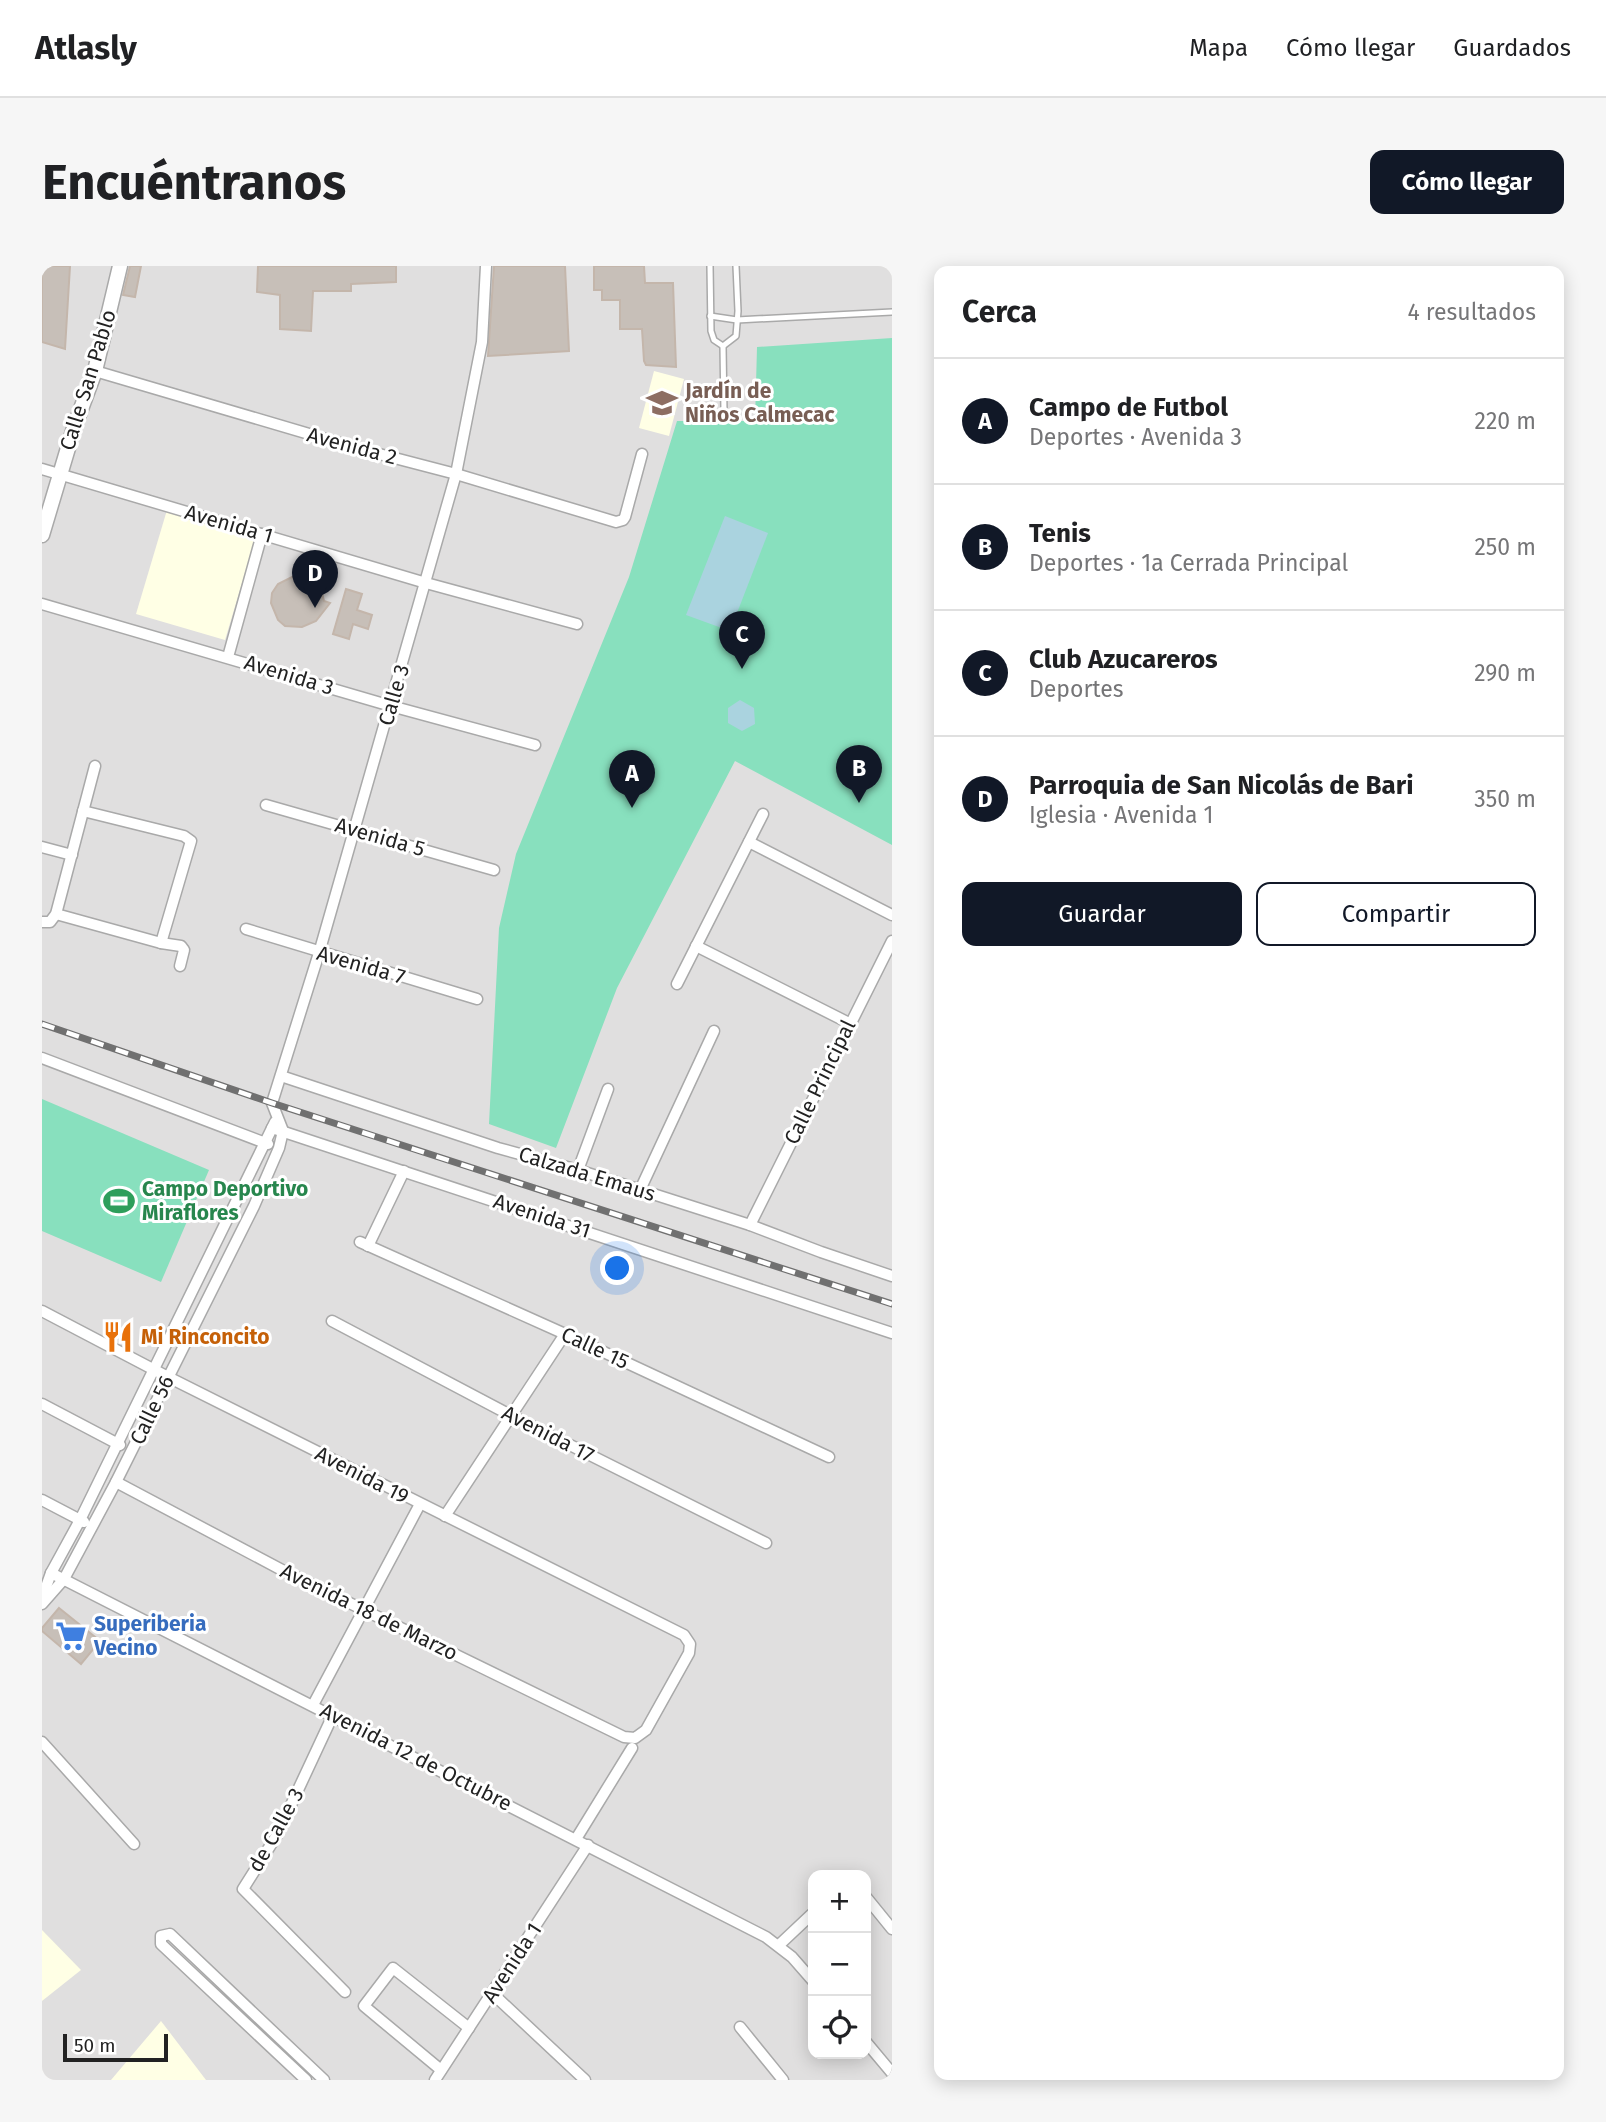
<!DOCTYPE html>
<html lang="es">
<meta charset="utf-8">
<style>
:root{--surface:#fff;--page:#f6f6f6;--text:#202124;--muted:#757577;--line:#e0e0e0;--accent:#111827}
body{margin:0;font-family:"Fira Sans",sans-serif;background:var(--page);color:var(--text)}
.controls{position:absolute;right:21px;bottom:21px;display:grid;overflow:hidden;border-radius:14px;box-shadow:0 4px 18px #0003}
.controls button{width:63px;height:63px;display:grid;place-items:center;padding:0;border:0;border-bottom:2px solid var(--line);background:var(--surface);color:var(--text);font:35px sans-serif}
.scale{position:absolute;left:21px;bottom:18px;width:105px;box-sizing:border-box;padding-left:7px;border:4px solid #222;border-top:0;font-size:19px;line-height:24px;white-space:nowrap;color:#222;-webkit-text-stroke:5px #fff;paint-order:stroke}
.you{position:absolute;left:576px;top:1003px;width:24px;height:24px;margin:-18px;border:5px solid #fff;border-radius:50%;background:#1a73e8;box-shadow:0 0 0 10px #1a73e833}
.badge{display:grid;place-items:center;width:46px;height:46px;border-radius:50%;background:var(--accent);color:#fff;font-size:23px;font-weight:700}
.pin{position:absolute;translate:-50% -58px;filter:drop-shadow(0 2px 4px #0008)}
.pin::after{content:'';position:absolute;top:37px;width:24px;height:21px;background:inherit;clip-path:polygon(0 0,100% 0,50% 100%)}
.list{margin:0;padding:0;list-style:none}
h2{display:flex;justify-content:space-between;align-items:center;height:91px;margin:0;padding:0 28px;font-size:30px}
h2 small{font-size:23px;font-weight:400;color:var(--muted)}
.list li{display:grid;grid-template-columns:46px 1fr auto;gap:21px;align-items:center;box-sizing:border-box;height:126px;padding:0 28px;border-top:2px solid var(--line)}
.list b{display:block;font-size:26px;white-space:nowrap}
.list p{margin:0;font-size:23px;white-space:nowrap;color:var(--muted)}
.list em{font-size:23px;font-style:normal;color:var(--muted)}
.actions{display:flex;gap:14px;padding:21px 28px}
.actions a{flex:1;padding:16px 0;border:2px solid var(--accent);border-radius:14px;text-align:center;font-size:24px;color:var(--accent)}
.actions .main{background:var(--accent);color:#fff}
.icon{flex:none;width:38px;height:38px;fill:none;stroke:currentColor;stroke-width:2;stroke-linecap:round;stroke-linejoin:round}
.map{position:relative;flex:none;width:850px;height:1814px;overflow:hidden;border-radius:14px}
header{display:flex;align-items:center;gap:42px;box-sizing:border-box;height:98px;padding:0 35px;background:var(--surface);border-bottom:2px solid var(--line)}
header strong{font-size:33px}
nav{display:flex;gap:38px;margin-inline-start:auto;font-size:24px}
.intro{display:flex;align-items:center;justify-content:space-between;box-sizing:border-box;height:168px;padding:0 42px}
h1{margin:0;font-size:49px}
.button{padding:18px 32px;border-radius:14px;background:var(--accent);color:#fff;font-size:24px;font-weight:700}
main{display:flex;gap:42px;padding:0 42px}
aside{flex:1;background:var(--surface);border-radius:14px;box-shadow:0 4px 18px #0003}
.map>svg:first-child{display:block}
.residential{fill:#e0dfdf;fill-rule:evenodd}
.education{fill:#ffffe5}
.pitch{fill:#88e0be}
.water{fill:#aad3df}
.building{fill:#c7bfb8;stroke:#c4b6ab;stroke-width:2}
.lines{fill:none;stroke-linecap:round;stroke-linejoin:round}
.service-casing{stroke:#a9a9a9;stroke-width:8}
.minor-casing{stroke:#a9a9a9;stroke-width:13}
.tertiary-casing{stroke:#a9a9a9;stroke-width:17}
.service{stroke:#fff;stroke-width:5}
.minor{stroke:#fff;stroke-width:10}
.tertiary{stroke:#fff;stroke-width:14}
.rail-casing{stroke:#707070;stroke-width:7}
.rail{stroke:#fff;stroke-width:4.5;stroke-dasharray:13;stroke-linecap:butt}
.labels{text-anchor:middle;stroke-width:6;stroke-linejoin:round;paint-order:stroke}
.street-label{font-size:21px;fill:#222;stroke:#fff}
.education-label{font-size:21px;font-weight:bold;fill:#785e54;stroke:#fff;text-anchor:start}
.leisure-label{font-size:21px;font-weight:bold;fill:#27864d;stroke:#fff;text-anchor:start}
.food-label{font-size:21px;font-weight:bold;fill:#c56008;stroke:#fff;text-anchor:start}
.shop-label{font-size:21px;font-weight:bold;fill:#366cbe;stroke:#fff;text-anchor:start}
</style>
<header>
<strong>Atlasly</strong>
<nav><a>Mapa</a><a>Cómo llegar</a><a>Guardados</a></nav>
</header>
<div class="intro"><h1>Encuéntranos</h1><a class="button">Cómo llegar</a></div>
<main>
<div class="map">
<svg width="850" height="1814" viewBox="0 0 850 1814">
<rect width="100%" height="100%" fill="#f2efe9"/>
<!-- residential -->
<path class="residential" d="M0,0H850V1814H0ZM771,1609H824V1788H771Z"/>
<!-- education -->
<g class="education">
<path d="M612,105L642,113L627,170L597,162Z"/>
<path d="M125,244L214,270L183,374L94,348Z"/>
<path d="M0,1664L39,1704L0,1735Z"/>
<path d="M119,1755L164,1814H69Z"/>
</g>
<!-- pitch -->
<g class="pitch">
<path d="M850,72V579L693,495L575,722L514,882L447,858L457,662L474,588L587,311L635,155H713L715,81Z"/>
<path d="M0,833L167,904L119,1016L0,965Z"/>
</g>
<!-- water -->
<g class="water">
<path d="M683,250L726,267L688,365L644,349Z"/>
<path d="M698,434L712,442L713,458L700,465L686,457V442Z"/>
</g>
<!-- building -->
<g class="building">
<path d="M0,0H28L23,83L0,76Z"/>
<path d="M88,0H99L93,31L81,29Z"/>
<path d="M216,0H354V16L309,18V25H271L269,65L238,63V29L215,26Z"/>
<path d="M452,0H523L527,85L446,90Z"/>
<path d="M552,0H602L603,17H631L634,101L604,99L602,95L600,63H578V34H560V24H552Z"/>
<path d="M254,309H262L269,313L280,327L282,335L288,337L274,355L260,361L243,360L236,354L229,337L230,327L236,318Z"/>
<path d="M304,323L320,328L315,344L330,349L326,363L311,358L307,373L291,368Z"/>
<path d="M17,1342L58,1375L39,1398L0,1365V1362Z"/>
</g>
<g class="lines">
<defs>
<g id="service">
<path d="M668,0L669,65L672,74L681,80L694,70L696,45L694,0"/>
<path d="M668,50L695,54L850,46"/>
<path d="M681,80L682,146"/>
</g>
<g id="minor">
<path d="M53,105L318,183L414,208L574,256L581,254L583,251L600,188"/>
<path d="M0,203L384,317L535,358"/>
<path d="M0,338L349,440L493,479"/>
<path d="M186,391L220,268"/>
<path d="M224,539L452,604"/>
<path d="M41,545L142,570L149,575L119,677"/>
<path d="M707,576L850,649"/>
<path d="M0,581L30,589"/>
<path d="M14,648L119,677L139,680L142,684L138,700"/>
<path d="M0,656H8L14,648L53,500"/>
<path d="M204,663L435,733"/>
<path d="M654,680L807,757"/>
<path d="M635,718L721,548"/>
<path d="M0,792L226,878"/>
<path d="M239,810L456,882L536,904L708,959L779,986L850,1010"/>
<path d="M230,862L850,1067"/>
<path d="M536,904L566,823"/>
<path d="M598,924L672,765"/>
<path d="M708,959L850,675"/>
<path d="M318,976L523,1068L787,1191"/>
<path d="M326,980L362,905"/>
<path d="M0,1045L126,1111L642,1369L648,1378L647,1387L604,1464L593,1472L582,1471L240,1304L74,1216"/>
<path d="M290,1055L470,1150L724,1277"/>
<path d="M0,1138L78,1179"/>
<path d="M0,1234L42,1256"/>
<path d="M403,1250L523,1068"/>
<path d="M9,1307L724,1671L750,1691L771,1715"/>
<path d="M0,1332L9,1307L38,1254L233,856"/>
<path d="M0,1338L22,1313L74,1216L212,940L237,882L241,865L230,837L277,687L414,208L440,76L444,0"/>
<path d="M271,1439L378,1238"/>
<path d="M291,1449L235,1569L201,1623L303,1726"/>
<path d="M0,1476L92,1578"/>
<path d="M534,1573L590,1482"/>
<path d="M824,1631L850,1663"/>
<path d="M737,1679L771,1647"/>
<path d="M450,1727L543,1814"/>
<path d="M698,1761L741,1814"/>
<path d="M824,1776L850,1807"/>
<path d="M399,1804L322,1740L351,1702L427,1762"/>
<path d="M264,1814L119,1678V1670L128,1668L282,1814"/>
<path d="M393,1814L546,1579"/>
</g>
<path id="tertiary" d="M0,269L32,162L53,105L78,0"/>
</defs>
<!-- service casing -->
<use href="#service" class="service-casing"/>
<!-- minor casing -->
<use href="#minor" class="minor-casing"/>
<!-- tertiary casing -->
<use href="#tertiary" class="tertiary-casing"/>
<!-- service -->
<use href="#service" class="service"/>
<!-- minor -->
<use href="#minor" class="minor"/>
<!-- tertiary -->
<use href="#tertiary" class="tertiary"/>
<defs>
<path id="rail" d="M0,758L230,837L850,1038"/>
</defs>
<!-- rail casing -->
<use href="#rail" class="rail-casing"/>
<!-- rail -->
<use href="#rail" class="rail"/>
</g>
<!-- icons -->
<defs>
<symbol id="school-bare" viewBox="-9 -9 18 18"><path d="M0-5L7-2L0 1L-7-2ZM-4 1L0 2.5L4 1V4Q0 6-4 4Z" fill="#8d6e63" stroke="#fff" stroke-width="2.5" paint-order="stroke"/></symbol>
<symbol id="stadium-bare" viewBox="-9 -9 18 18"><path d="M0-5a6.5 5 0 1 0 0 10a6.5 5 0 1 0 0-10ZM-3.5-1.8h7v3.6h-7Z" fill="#2e9e5b" stroke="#fff" stroke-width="2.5" paint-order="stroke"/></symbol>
<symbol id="restaurant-bare" viewBox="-9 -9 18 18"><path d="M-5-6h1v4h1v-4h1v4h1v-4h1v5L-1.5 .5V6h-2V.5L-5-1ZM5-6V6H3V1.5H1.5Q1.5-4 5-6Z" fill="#e8710a" stroke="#fff" stroke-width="2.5" paint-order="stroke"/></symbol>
<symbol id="supermarket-bare" viewBox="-9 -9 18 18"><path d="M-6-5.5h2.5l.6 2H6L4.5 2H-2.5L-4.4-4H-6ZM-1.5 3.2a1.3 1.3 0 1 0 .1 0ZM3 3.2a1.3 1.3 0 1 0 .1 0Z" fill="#3f7fe0" stroke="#fff" stroke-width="2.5" paint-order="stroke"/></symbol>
</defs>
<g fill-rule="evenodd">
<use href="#school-bare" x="598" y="115" width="44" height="44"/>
<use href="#stadium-bare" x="55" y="913" width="44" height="44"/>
<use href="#restaurant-bare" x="54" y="1049" width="44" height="44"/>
<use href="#supermarket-bare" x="7" y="1348" width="44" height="44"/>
</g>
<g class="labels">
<!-- street labels -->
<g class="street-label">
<text transform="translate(46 114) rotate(-73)" y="7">Calle San Pablo</text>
<text transform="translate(310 180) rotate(15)" y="7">Avenida 2</text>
<text transform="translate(187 258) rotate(16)" y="7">Avenida 1</text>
<text transform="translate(247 409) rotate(17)" y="7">Avenida 3</text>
<text transform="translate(352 429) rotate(-74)" y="7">Calle 3</text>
<text transform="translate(338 571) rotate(16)" y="7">Avenida 5</text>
<text transform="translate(319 699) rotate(16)" y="7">Avenida 7</text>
<text transform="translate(778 816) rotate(-64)" y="7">Calle Principal</text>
<text transform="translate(545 908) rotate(17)" y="7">Calzada Emaus</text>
<text transform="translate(500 950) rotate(18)" y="7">Avenida 31</text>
<text transform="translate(553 1082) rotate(25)" y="7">Calle 15</text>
<text transform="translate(110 1144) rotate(-64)" y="7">Calle 56</text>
<text transform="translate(506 1168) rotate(27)" y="7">Avenida 17</text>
<text transform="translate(320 1209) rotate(27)" y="7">Avenida 19</text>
<text transform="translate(327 1346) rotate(26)" y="7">Avenida 18 de Marzo</text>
<text transform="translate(374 1491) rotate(27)" y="7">Avenida 12 de Octubre</text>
<text transform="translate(234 1564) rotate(-61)" y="7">de Calle 3</text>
<text transform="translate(470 1697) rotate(-57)" y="7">Avenida 1</text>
</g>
<!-- education labels -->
<g class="education-label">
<text x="643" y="132">Jardín de<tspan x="643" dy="24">Niños Calmecac</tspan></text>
</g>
<!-- leisure labels -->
<g class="leisure-label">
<text x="100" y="930">Campo Deportivo<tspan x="100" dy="24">Miraflores</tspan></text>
</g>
<!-- food labels -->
<g class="food-label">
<text x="99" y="1078">Mi Rinconcito</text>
</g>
<!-- shop labels -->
<g class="shop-label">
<text x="52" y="1365">Superiberia<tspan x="52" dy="24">Vecino</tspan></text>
</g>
</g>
</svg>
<div class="controls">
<button>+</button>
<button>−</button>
<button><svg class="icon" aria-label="locate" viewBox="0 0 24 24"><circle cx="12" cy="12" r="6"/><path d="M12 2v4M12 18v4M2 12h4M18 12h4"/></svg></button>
</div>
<div class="scale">50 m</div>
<div class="you"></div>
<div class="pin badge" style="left:590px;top:542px">A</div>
<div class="pin badge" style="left:817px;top:537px">B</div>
<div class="pin badge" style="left:700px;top:403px">C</div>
<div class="pin badge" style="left:273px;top:342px">D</div>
</div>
<aside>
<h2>Cerca<small>4 resultados</small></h2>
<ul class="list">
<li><span class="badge">A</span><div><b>Campo de Futbol</b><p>Deportes · Avenida 3</p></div><em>220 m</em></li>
<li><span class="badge">B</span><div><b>Tenis</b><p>Deportes · 1a Cerrada Principal</p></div><em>250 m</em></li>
<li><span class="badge">C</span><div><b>Club Azucareros</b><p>Deportes</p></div><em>290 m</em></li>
<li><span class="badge">D</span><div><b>Parroquia de San Nicolás de Bari</b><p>Iglesia · Avenida 1</p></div><em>350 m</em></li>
</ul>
<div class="actions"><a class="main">Guardar</a><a>Compartir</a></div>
</aside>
</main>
